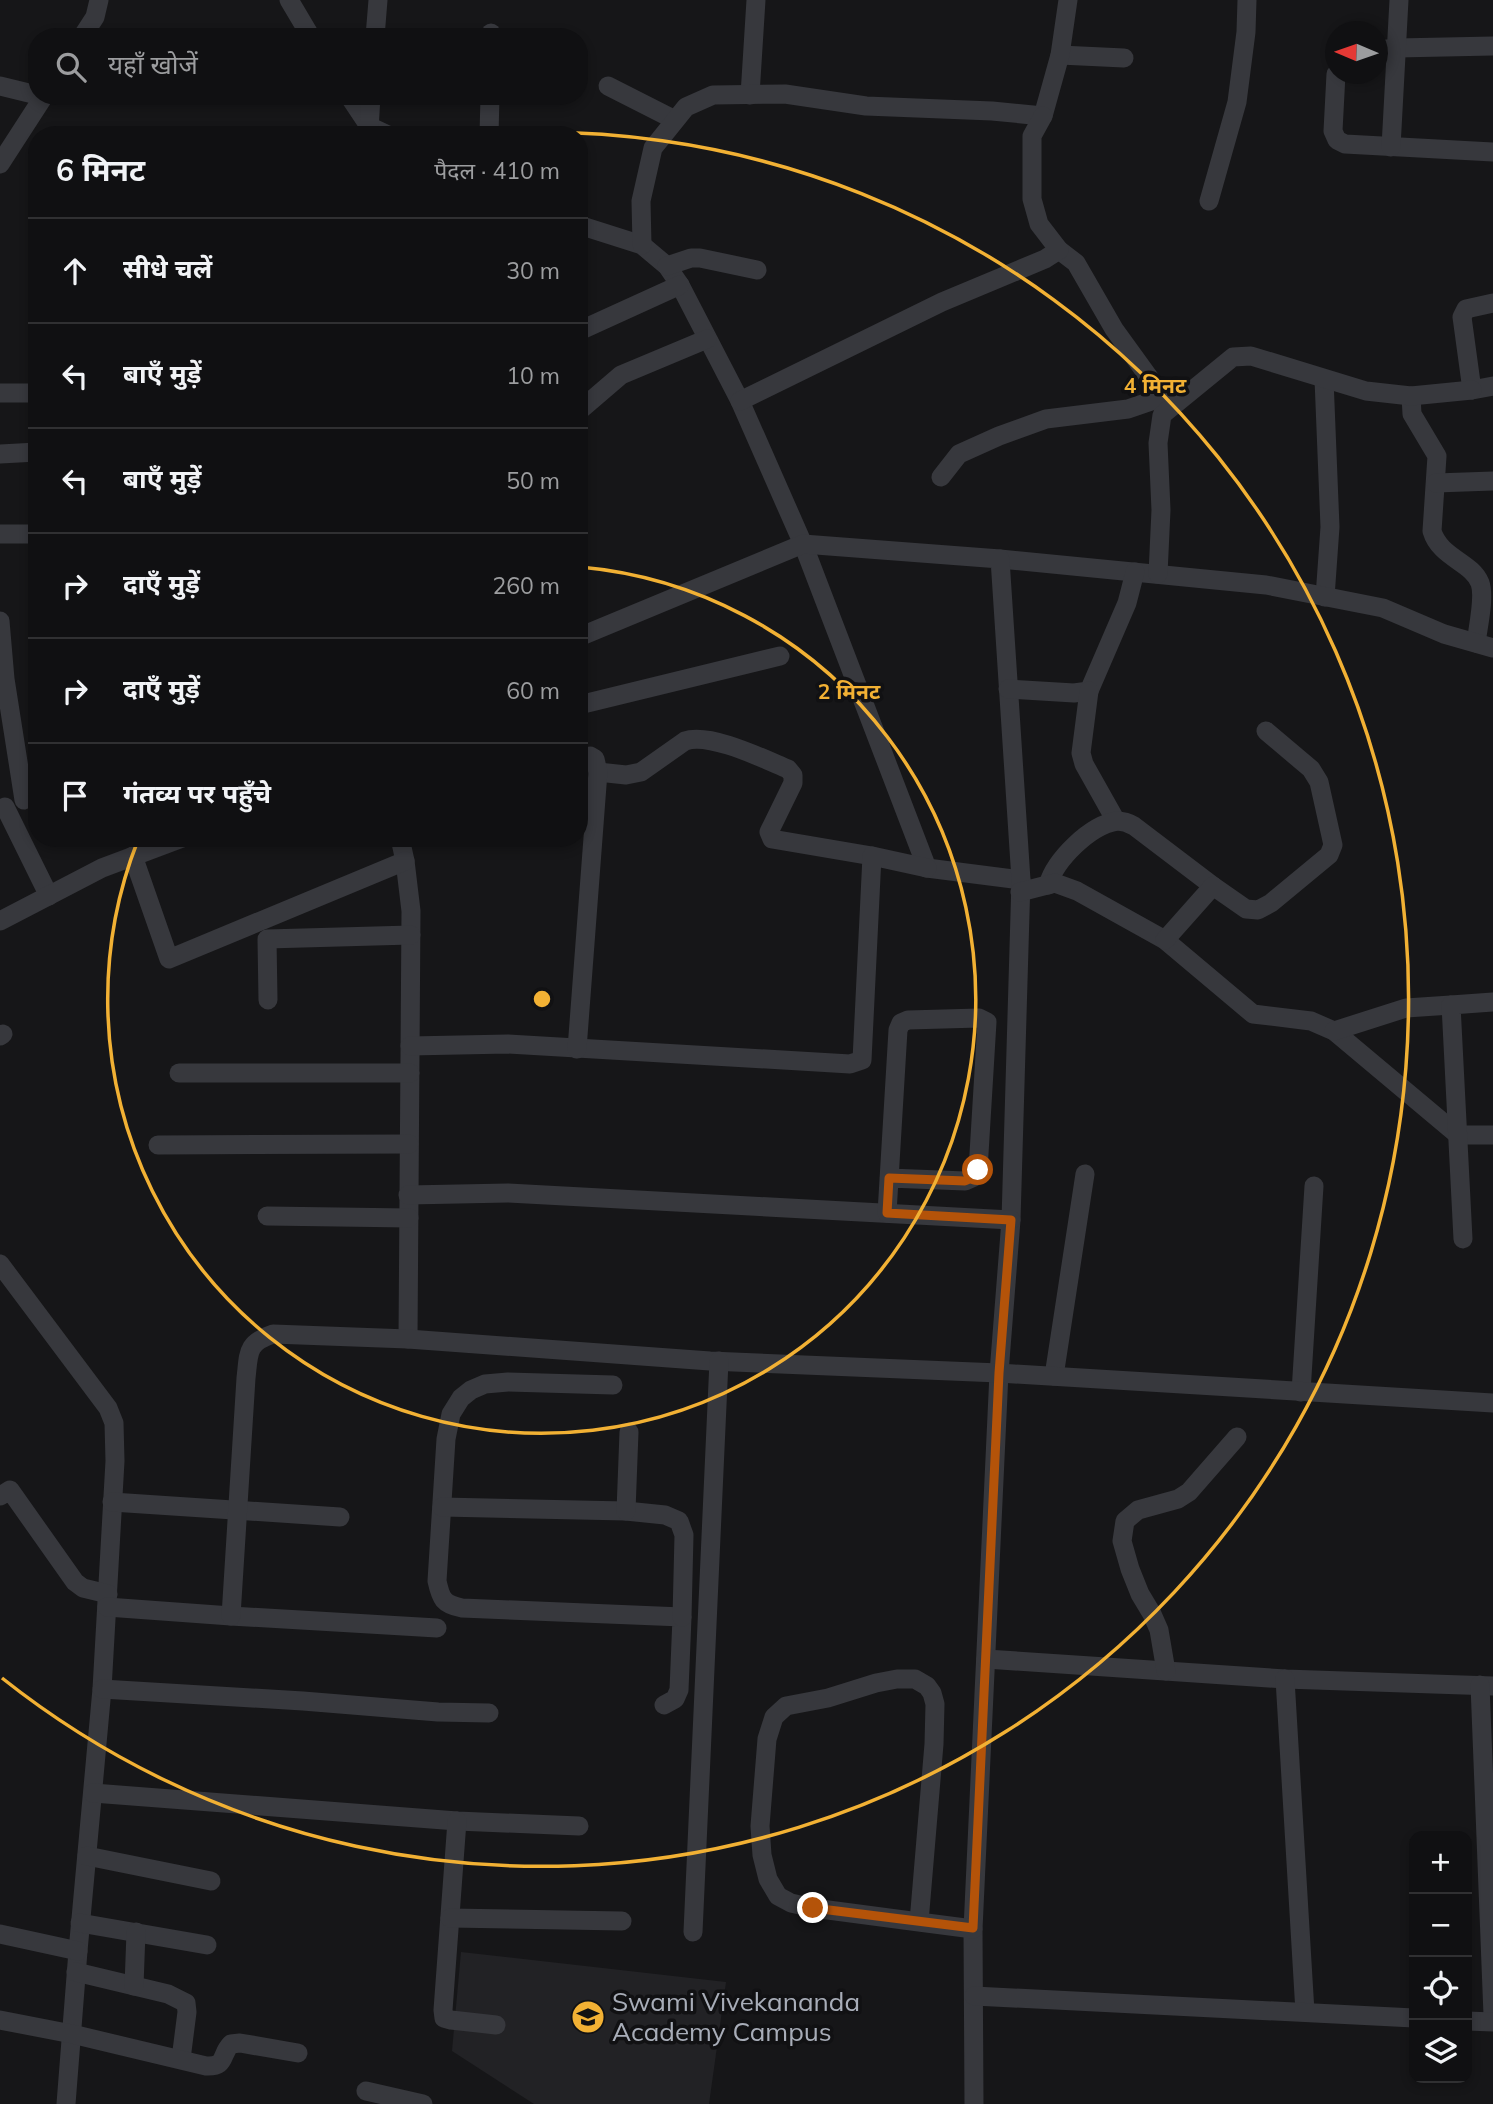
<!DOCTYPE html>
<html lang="hi">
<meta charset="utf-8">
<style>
:root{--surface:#101012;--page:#19191b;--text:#f1f3f6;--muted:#9c9d9f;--line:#303032}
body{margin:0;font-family:Mulish,"Noto Sans Devanagari",sans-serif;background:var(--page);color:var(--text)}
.controls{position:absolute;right:21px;bottom:21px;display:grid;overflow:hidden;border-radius:14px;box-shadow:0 4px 10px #0003}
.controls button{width:63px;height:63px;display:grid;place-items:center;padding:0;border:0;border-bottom:2px solid var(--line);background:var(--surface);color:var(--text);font:35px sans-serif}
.compass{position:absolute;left:1325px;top:21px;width:63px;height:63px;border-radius:50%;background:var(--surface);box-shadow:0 4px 10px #0003;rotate:272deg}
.stop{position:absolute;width:21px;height:21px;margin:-16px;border:5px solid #b45309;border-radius:50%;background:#fff}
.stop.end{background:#b45309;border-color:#fff;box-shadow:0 2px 7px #0008}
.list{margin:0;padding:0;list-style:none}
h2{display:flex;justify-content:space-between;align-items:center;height:91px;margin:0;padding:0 28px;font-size:30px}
h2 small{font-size:23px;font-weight:400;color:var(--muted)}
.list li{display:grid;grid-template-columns:46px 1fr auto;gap:21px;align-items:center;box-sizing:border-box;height:105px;padding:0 28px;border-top:2px solid var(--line)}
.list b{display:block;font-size:26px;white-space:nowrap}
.list em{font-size:23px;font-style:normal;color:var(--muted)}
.icon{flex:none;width:38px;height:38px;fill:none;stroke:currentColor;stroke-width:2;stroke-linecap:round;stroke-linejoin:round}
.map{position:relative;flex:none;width:1493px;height:2104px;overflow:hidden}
.search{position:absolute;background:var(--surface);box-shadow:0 4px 10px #0003;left:28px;top:28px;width:560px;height:77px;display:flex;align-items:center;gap:18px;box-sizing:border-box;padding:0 24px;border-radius:28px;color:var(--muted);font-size:26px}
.panel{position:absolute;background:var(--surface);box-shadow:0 4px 10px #0003;left:28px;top:126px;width:560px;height:721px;border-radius:28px}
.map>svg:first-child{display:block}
.built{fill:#222225}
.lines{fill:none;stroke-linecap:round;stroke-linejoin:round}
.minor{stroke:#37383d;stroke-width:19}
.route{stroke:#b45309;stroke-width:9}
.ring{fill:none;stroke:#f2b134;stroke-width:3.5}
.labels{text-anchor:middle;stroke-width:7;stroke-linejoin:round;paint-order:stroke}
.poi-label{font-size:26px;fill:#a8adb8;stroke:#111113;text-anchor:start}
.centre{fill:#f2b134;stroke:#111113;stroke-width:3.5}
.ring-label{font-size:21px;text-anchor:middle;font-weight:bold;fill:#f2b134;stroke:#111113;stroke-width:7;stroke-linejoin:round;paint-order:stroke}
</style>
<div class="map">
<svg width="1493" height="2104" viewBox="0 0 1493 2104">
<rect width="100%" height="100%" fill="#161618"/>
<!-- built -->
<path class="built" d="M461,1952L726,1982L709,2104H534L452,2051Z"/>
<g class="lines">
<!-- minor -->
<g class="minor">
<path d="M289,0L311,37"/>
<path d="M82,37L95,17L99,0"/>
<path d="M375,37L378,0"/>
<path d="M491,37V33"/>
<path d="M1378,50L1397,48L1493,46"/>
<path d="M1060,55L1124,58"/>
<path d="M1336,74L1333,131L1337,140L1345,144L1493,152"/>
<path d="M0,86L37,95"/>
<path d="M608,86L675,120"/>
<path d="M750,95L756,0"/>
<path d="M349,96L369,126L388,135"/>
<path d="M369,130L371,96"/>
<path d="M489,135L490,96"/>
<path d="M1391,147L1399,0"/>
<path d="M0,164L44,96"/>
<path d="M1209,201L1237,102L1246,32L1247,0"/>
<path d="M579,225L642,245L667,266L680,285L740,401L803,544L927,868L1021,880"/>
<path d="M642,245L641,201L653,148L686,107L713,95L785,94L866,106L992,111L1043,116L1060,55L1068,0"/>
<path d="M1059,250L1076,263L1114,329L1169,405"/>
<path d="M667,266L691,258H700L757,270"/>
<path d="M1493,303L1466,309L1462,317L1472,390L1493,386"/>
<path d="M579,331L680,285"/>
<path d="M1324,379L1330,527L1325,597"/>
<path d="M0,393H37"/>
<path d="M1411,396L1412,414L1437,456L1432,531C1440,558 1472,562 1480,583C1485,597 1478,627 1476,643"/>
<path d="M740,401L942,302L1045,259L1059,250L1039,224L1032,199V136L1043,116"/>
<path d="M579,411L621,375L707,339"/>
<path d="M0,454L37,452"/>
<path d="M941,477L959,454L999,436L1046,419L1128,409L1163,397"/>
<path d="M1436,483L1493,481"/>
<path d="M0,534H37"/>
<path d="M1000,559L1266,585L1383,608L1444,634L1493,648"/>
<path d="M1158,574L1161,510L1158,443L1162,415L1233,357L1251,356L1366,391L1411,396L1472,390"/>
<path d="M0,621L5,679L24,800"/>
<path d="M579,637L803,544L1000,559L1021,880L1011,1220L999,1373L973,1929L974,2104"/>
<path d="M1008,689L1074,693L1089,691L1127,603L1135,572"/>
<path d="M1089,691L1081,753L1084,764L1116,821"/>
<path d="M579,705L780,656"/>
<path d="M598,772L626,775L641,772L685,741C709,732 764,759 788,769L793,775V783L769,832L772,839L872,856"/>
<path d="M5,807L49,896"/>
<path d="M400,838L405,861L411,911L408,1339"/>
<path d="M133,856L169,959L405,861"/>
<path d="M1048,885C1055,860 1090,825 1117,821C1123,821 1129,823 1134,826L1213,886"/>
<path d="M1020,892L1055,883L1077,891L1165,940L1253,1014L1311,1021L1334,1031L1458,1135H1493"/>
<path d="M0,921L102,868L182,838"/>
<path d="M1165,940L1213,886L1246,909L1258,910L1271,903L1329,855L1333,845L1319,782L1311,769L1266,731"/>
<path d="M268,1000L267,939L411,935"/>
<path d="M1334,1031L1406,1008L1451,1005"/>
<path d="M0,1036L3,1034"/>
<path d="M410,1046L508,1044L850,1064L862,1060L872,856L927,868"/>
<path d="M577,1049L598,772L595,759L590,756L579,758"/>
<path d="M179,1073H410"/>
<path d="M158,1145L409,1144"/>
<path d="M408,1195L508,1193L1011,1220"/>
<path d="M887,1213L898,1030L901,1023L908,1020L979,1018L987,1022L978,1170L974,1177L965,1181L889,1178"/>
<path d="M267,1216L409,1218"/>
<path d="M1463,1239L1451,1005L1493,1002"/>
<path d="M0,1264L108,1408L114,1423L115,1461L102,1689L78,1951L66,2104"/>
<path d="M1054,1376L1085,1174"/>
<path d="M613,1385L508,1382L485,1384L471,1390L461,1398L451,1414L446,1439L437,1581C441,1599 443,1604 462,1608L682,1617L679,1690L675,1699L664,1705"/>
<path d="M1301,1392L1314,1186"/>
<path d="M0,1496L10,1490L75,1582L83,1588L108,1594"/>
<path d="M112,1502L340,1517"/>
<path d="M442,1507L626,1511L665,1515L679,1521L684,1535L682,1617"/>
<path d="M626,1511L629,1432"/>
<path d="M107,1607L231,1616L437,1628"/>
<path d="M231,1616L246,1378C249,1353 246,1343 273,1334L408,1339L710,1361L999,1373L1493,1403"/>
<path d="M986,1659L1285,1679L1493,1686"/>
<path d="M1166,1671L1159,1630L1152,1614L1140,1594L1130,1569L1122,1541L1125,1521L1138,1510L1178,1499L1189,1492L1237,1437"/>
<path d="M1285,1679L1305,2012"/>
<path d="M1480,1685L1493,2015"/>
<path d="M102,1689L303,1701L438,1712L489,1713"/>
<path d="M93,1793L457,1821L579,1826"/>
<path d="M457,1821L443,2010L444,2018L451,2020L496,2025"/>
<path d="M87,1856L211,1881"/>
<path d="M450,1918L622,1921"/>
<path d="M919,1922L934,1744L935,1704L932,1693L927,1686L915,1679H897L876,1683L828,1698L786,1706L774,1717L767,1739L760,1826L762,1855L768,1879L778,1896L791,1903L813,1908L919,1922L973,1929"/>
<path d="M80,1923L207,1945"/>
<path d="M693,1932L719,1361"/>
<path d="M0,1934L78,1951"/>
<path d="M76,1972L168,1994L186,2003L187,2012L181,2059"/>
<path d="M134,1986L136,1932"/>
<path d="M974,1996L1414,2018"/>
<path d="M0,2020L72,2034L206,2066C227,2067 220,2055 231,2044L240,2043L298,2053"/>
<path d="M1467,2021L1493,2022"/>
<path d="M366,2091L423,2104"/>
</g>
</g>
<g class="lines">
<!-- route -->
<path class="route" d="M813,1908L973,1928L999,1373L1011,1220L887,1213L889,1178L965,1181L974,1177L978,1170"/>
</g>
<!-- distance rings -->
<g class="ring">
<path d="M580 567A434 434 0 1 1 138 840"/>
<path d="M474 135A867 867 0 1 1 2 1678"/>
</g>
<!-- icons -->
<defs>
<symbol id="school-disc" viewBox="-11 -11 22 22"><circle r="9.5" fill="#f2b134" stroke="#111113"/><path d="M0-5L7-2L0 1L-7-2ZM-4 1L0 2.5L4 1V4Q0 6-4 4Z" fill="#111"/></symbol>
</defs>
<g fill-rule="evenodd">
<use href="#school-disc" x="569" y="1998" width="38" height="38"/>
</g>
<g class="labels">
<!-- poi labels -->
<g class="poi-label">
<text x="612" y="2011">Swami Vivekananda<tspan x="612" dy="30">Academy Campus</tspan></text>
</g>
</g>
<circle cx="542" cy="999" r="10" class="centre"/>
<g class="ring-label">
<text x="1155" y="393">4 मिनट</text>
<text x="849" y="699">2 मिनट</text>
</g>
</svg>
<div class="controls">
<button>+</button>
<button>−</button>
<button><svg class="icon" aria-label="locate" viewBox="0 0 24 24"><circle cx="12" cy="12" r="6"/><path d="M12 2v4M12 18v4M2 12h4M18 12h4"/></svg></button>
<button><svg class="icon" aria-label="layers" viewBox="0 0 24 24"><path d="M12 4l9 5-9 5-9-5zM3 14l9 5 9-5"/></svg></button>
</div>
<svg class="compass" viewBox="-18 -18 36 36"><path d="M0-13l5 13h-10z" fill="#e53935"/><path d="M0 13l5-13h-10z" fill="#9c9d9f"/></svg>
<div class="stop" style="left:978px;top:1170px"></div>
<div class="stop end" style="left:813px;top:1908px"></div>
<div class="search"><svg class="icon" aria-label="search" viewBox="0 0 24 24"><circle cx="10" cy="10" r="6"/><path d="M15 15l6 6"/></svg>यहाँ खोजें</div>
<section class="panel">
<h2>6 मिनट<small>पैदल · 410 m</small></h2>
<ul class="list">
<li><svg class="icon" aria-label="ahead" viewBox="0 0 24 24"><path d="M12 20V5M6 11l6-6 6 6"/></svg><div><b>सीधे चलें</b></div><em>30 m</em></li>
<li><svg class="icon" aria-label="left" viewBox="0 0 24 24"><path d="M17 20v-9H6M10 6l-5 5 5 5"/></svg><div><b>बाएँ मुड़ें</b></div><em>10 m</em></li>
<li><svg class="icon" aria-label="left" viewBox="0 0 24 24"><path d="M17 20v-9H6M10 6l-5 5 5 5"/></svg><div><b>बाएँ मुड़ें</b></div><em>50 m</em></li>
<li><svg class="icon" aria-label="right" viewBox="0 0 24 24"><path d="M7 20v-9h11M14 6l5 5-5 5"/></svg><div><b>दाएँ मुड़ें</b></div><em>260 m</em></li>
<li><svg class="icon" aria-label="right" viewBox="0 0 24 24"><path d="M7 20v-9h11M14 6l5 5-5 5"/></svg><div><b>दाएँ मुड़ें</b></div><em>60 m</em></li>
<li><svg class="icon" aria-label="arrive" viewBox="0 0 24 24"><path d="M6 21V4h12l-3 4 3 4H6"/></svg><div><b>गंतव्य पर पहुँचे</b></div></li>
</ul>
</section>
</div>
